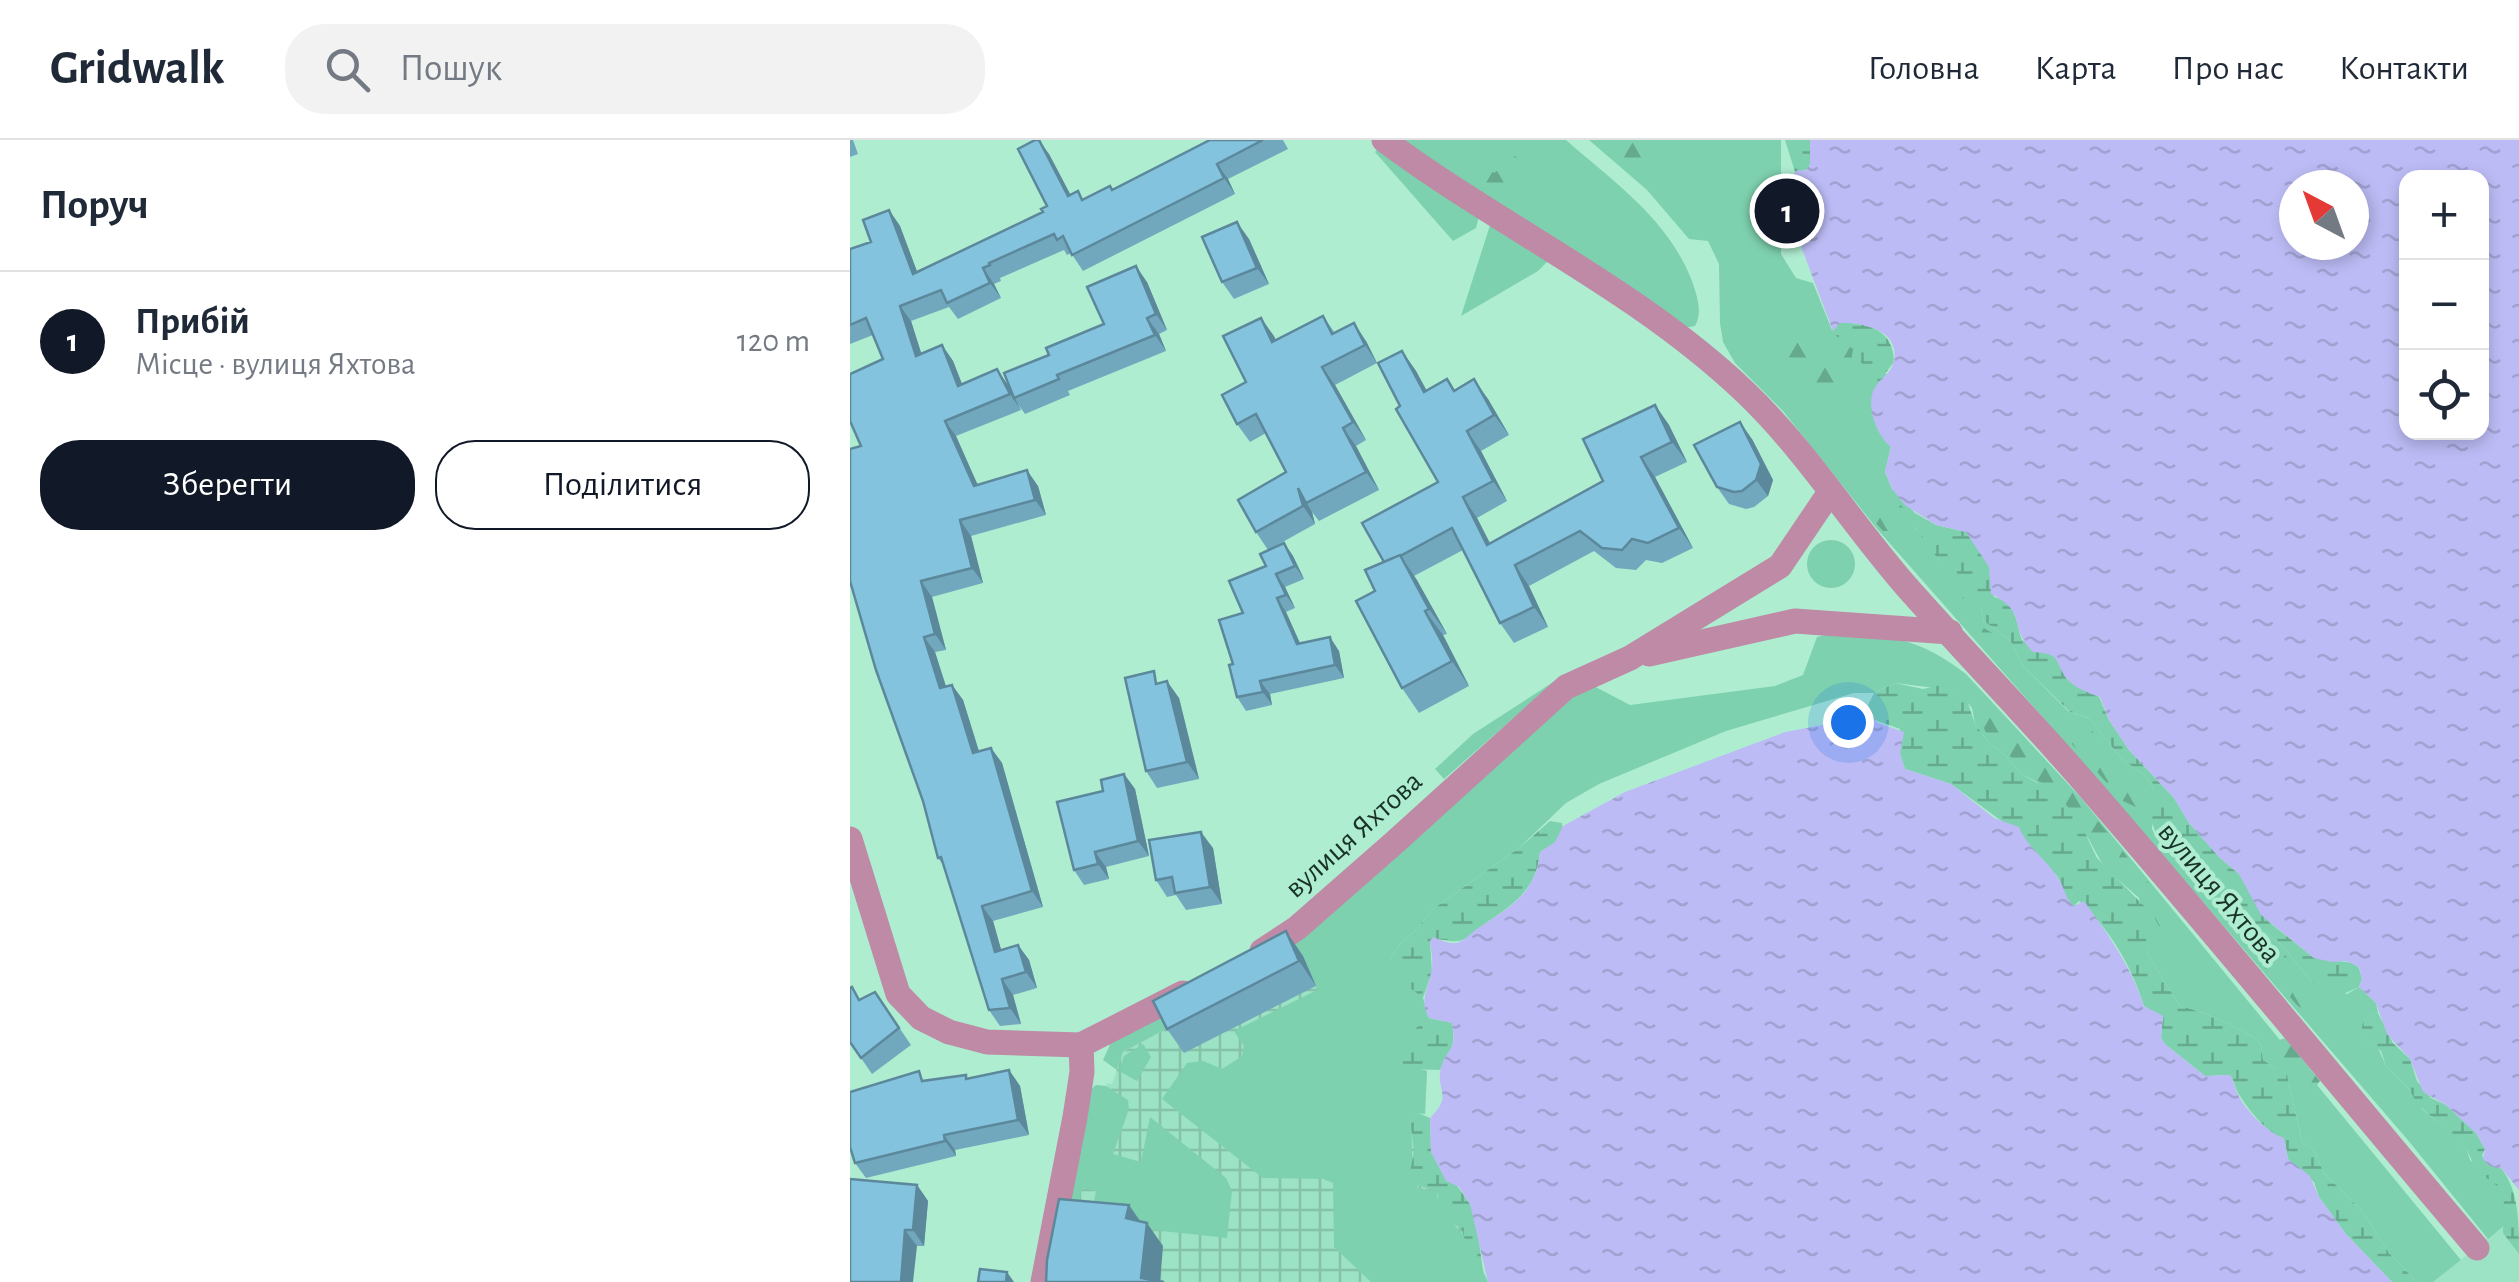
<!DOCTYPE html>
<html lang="uk">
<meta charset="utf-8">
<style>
:root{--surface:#fff;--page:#f2f2f3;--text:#1f2937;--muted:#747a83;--line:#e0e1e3;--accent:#111827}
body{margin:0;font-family:"Alegreya Sans",sans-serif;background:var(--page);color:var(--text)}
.controls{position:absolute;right:30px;top:30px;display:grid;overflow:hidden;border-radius:20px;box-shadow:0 5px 15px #0003}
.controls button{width:90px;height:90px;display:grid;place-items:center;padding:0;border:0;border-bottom:2px solid var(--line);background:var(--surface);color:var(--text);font:50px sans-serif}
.compass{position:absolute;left:1429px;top:30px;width:90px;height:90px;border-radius:50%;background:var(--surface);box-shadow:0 5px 15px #0003;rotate:319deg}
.you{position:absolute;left:998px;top:582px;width:35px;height:35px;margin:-25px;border:8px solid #fff;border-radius:50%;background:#1a73e8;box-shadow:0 0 0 15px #1a73e833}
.badge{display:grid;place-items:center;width:65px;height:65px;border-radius:50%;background:var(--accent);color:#fff;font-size:32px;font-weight:700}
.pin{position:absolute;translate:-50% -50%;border:5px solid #fff;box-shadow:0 2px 10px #0006}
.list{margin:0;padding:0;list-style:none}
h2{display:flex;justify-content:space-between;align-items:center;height:130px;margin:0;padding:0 40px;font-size:42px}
h2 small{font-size:32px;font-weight:400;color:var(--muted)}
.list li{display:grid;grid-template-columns:65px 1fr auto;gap:30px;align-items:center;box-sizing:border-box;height:140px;padding:0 40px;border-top:2px solid var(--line)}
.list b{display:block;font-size:38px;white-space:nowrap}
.list p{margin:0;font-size:32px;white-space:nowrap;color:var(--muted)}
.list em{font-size:32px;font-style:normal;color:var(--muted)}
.actions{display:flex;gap:20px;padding:30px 40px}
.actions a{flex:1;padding:22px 0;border:2px solid var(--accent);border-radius:40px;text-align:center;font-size:35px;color:var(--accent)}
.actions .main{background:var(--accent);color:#fff}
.icon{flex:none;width:55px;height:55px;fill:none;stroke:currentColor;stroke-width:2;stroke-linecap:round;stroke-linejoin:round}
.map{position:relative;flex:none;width:1669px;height:1142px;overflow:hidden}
header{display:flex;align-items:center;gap:60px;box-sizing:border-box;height:140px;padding:0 50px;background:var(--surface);border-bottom:2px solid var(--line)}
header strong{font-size:48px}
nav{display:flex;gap:55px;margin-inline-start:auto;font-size:35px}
.search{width:700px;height:90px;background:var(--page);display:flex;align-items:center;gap:25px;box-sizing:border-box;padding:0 35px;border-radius:40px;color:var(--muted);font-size:38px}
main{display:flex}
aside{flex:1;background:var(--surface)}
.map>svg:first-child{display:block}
.built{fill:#9ce2c4}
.industrial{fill:url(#industrial-grid)}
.grass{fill:#7ed1ae}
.forest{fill:url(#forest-firs)}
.wetland{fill:url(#wetland-marsh)}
.water{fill:url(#water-ripples);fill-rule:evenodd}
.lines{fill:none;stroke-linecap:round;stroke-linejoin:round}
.street{stroke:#be8aa6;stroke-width:25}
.wall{fill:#72a8be}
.shaded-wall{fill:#5c889b}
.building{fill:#84c3dd;stroke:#5c889b;stroke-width:2.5}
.labels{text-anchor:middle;stroke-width:8;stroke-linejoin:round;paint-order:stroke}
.street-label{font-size:30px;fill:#193228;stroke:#afedd1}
</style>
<header>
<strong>Gridwalk</strong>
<div class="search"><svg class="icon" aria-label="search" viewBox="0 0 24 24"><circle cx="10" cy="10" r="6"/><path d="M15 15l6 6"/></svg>Пошук</div>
<nav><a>Головна</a><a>Карта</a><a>Про нас</a><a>Контакти</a></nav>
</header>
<main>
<aside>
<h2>Поруч<small></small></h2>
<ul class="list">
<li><span class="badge">1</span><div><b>Прибій</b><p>Місце · вулиця Яхтова</p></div><em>120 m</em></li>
</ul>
<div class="actions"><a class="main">Зберегти</a><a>Поділитися</a></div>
</aside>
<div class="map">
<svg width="1669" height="1142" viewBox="0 0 1669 1142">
<defs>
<pattern id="industrial-grid" width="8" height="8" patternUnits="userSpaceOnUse" patternTransform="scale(2.5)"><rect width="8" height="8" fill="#9ce2c4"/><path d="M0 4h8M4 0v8" fill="none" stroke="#86c2a8"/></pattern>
<pattern id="forest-firs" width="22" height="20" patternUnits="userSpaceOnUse" patternTransform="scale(2.5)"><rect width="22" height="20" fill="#7ed1ae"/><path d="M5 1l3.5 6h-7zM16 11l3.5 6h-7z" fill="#66aa8e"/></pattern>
<pattern id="wetland-marsh" width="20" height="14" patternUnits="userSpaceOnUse" patternTransform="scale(2.5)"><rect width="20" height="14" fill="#7ed1ae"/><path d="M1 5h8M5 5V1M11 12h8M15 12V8" fill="none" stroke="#66aa8e"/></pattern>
<pattern id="water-ripples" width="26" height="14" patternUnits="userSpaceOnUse" patternTransform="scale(2.5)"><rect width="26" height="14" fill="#bcbbf5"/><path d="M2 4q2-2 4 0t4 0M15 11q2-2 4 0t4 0" fill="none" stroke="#a1a1d2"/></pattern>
</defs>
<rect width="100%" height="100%" fill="#afedd1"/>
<!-- built -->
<path class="built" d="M1656,1084L1669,1091V1142H1583Z"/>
<!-- industrial -->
<path class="industrial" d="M453,816L573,858L579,878L567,887L552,925L577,931L575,974L568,973L638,1142H214L231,1048L256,946L257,943L262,944L273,912Z"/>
<!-- grass -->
<g class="grass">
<path d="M549,0H716C764,42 818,79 842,141C847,156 853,172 845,186L834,188Z"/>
<path d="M739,0H931V114L946,138L963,143L982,190L990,183L1037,235C1016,254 1020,289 1041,306L1035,332L1042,349L1065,373V388L1082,406L1089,420L1104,426L1131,468L1134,481L1160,500L1174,527L1219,572L1239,578L1271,618L1294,635L1304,649L1302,689L1310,703L1330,721L1369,738L1409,789L1432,805L1461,841L1497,854L1509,847L1526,863L1528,873C1513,876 1512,884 1512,897L1528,908L1536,926L1559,949L1572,969L1608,998L1617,1010L1620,1020L1654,1051L1656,1084L1638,1099L1557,999L1248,640L1028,390L933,271L885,223L873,202L870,183L869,124L858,101L839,99L797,50Z"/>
<path d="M530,7L629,76L626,88L603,101L525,12Z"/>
<path d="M641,82L701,118L688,131L611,176Z"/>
<circle cx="981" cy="424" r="24"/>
<path d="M989,492C1045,496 1070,499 1116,534L1231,658L1611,1120L1583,1142H1567L1539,1113L1512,1071L1474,1033L1463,1009L1452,1002L1437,935L1413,920C1412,915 1413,909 1410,904C1405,892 1343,868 1330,866L1298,815L1289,758L1254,727L1238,698L1187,642L1171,634L1155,615L1140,604L1125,584L1122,568L1111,555L1101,550L1045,543L1024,553H1004L876,591L749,644L716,663L669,708L583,769L564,792L550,804L540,819L573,858L579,878L560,896L566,928L577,931L575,974L568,973L560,979C564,1005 559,1023 568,1048L588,1051L587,1057L607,1088L617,1098L638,1142H521L484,1107L483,1043L473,1039L413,1038L312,959L337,923L353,921L372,929L392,916L394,906L384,891L467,850L453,816L273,912L267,930L253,920L263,898L352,851L700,571L740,544L780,565L925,546L953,535L967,497Z"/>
<path d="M708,539L594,639L585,629L623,594Z"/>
<path d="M293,904L301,917L287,941L269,931L274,916Z"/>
<path d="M246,945L256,946L278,960L279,969L263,1014L291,1022L300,977L376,1038L382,1051L377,1098L240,1083L246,1051L232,1048L214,1142L212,1073L240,950Z"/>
</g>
<!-- forest -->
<g class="forest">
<path d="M752,0H806L795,25L787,31L770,24Z"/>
<path d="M665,16L680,28L665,63L657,68L634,55L632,40L622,38L616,27L624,19L629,20L644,33Z"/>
<path d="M956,196L971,202L994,203L1003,209L999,236C992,238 985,244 977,245C963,247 938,233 939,217C939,215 944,202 944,200Z"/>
<path d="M1010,345L1033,352L1058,371L1059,376L1044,375L1042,391H1033L1013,369L1006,353Z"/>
<path d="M1114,469L1121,471L1135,489L1146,495L1155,518L1195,552L1210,571L1238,585L1259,614L1285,635L1299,652L1298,659L1288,668L1273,661L1108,477L1107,473Z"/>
<path d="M1138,566L1150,574L1163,593L1181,606L1230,659L1315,763L1322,779L1319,787L1309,786L1294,759L1246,712L1236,690L1210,657L1193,643L1178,637L1158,614L1141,602L1126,573Z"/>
<path d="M1359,735L1380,753L1408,793L1434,812L1446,838L1461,852L1465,865L1453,870L1447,865L1355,760L1351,743Z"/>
<path d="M1435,898L1470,941L1460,954C1443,951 1430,930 1417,919L1420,903Z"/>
</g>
<!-- wetland -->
<g class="wetland">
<path d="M935,0H960L962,20L957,30L945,32Z"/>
<path d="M990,183C1018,182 1044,190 1044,222L1028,243C1007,230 1012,210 1000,202C995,199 989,198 984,195V189Z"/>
<path d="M1065,373L1086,385L1116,392L1140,427L1144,457C1167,463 1165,480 1172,500L1207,517L1216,538L1223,544L1249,557L1259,580L1279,610L1324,658L1339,683L1369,717L1389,734L1419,782L1464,818L1504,823L1509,828L1512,839L1509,847L1491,855L1477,854L1461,841L1432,805L1409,789L1369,738L1329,721L1310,703L1297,671L1304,649L1294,635L1271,618L1239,578L1220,572L1174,527L1160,500L1134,481L1131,468C1100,453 1114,458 1106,429C1101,426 1095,424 1090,421C1088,419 1065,388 1063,384Z"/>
<path d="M1045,543L1073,549L1091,545L1116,557L1125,584L1140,604L1155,615L1171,634L1202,651L1232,687L1247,718L1295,767L1299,780L1295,791L1298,815L1330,866C1343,868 1405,892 1410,904C1413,909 1412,915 1413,920L1437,935L1452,1002L1463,1009L1474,1033L1512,1071L1539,1113L1567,1142H1542L1496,1094L1469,1057L1464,1042L1438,1019L1435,1003C1417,991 1402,975 1390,956C1384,948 1386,943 1380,935L1355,936L1315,904L1311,898L1313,877L1294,866C1283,829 1259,787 1229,761L1224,766L1219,763L1208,737L1172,696L1101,644L1055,629L1050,614V589L1022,579L1018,565L1024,553Z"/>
<path d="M700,681L712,683L713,690L705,703L690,712C686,760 648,771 615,799C602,805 591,796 580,801L582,832L573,858L550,840L540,819L550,804L564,792L583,769L669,708Z"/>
<path d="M1528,873L1543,903L1560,919L1567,941L1581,958L1596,965L1626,993L1635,1009L1632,1016C1639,1025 1643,1022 1651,1028C1669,1050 1669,1083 1669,1114L1653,1093L1654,1051L1626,1030L1617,1010L1608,999L1568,965L1559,949L1536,926L1531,911L1512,897C1511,884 1513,876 1528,873Z"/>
<path d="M579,878L602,883C606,910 600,908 590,930L556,929C542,908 562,890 579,878Z"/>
<path d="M568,973L580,978L581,1012L593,1034L608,1047L620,1064L627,1086L633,1131L630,1134L624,1129L612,1090L589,1072L588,1051L558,1043L564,1011L560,979Z"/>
</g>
<!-- water -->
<g class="water">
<path d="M960,0H1669V1050L1652,1029L1640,1026L1633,1019L1635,1009L1626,993L1596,965L1573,952L1560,919L1537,894L1526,863L1509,847L1512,839L1509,827L1496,821L1482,822L1464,818L1411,775L1389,734L1369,717L1339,683L1324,658L1279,610L1259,580L1250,557C1239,553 1227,549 1219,541C1202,522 1215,514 1183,512C1157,485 1179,473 1141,454L1139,427L1116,392L1086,385L1055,365L1042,349L1035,331L1041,307C1025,294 1013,260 1028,243C1034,236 1040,233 1043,224C1053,191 1014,182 990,183L983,191L949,101L942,35L948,30L955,31L960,25ZM1556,38H1632V292H1556ZM1444,45H1504V105H1444Z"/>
<path d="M1020,576L1028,583L1054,592L1050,614L1055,629L1101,644L1144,678L1169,687C1176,706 1196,719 1208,738C1215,748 1215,759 1224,766L1234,761C1258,794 1282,828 1294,866L1313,876L1311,898L1315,904L1355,936L1380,935C1383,939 1384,944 1386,950C1392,967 1417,993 1434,998L1438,1019L1460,1036L1469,1057L1496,1094L1542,1142H638L620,1064L609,1047L596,1041L581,1012L580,978C604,954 585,951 591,928C598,904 607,915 602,883L579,878C568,859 580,847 582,827C583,819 581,809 580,801L583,797C590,800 599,804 606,803C615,801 620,794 627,789C659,767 686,755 690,712L705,702L713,686L775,652L935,592Z"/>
</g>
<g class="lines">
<!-- street -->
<g class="street">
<path d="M534,0C652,88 788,150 895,252C956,310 1001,383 1056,446C1117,515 1181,580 1241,650C1372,801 1498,956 1627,1108"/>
<path d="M799,514L945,481L1100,492"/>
<path d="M0,699L48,854L71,878L99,892L137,902L231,905"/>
<path d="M412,811L447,788L544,703L716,547L780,518L930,426L980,352"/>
<path d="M231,905L333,853"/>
<path d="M193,1142L225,977L232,932L231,905"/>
</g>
</g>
<!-- wall -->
<g class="wall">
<path d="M0,0H3L8,14L0,17Z"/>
<path d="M360,0H433L438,9L378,39L385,54L233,131L221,113L217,115L214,110L150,138L151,141L144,144L151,158L108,179L99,167L61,181L71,214L92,205L103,221L112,244L158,245L199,215L254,184L297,142L317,190L309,194L316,211L218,251L220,255L175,274L168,264L171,270L106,296L127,345L188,346L196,375L121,396L133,443L82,457L96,510L85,512L96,546L102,545L113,560L129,611L141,608L152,623L193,767L143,781L151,810L168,805L179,820L187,848L163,855L171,884L150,886L139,870L94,726L88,718L11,306L33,219L23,195L0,204V109L21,102L39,70L50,86L67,132L193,72L197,66L199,14L220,54L234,59L263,50Z"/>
<path d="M399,99L419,144L384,159L372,142Z"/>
<path d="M473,176L485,193L516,201L527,223L485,245L516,300L506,306L529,350L469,381L462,372L465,384L418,410L406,392L436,332L416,293L400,302L387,284L396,242L411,178L426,200Z"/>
<path d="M552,211L566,231L577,251L605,250L638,259L659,295L631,311L657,361L627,378L640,403L753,341L805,265L819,285L837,322L805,337L843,408L812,423L796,420L786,430L766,428L744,411L679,446L698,487L664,503L650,483L613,410L564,436L597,494L593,495L619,546L569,573L552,548L525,451L534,422L588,342L550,266Z"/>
<path d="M902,299L923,340L918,356L904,367L896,369L879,364L867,347Z"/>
<path d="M434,403L443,416L454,439L435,447L445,468L436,472L450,503L489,511L494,538L420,554L422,565L396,571L387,557L383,524L393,473Z"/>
<path d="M311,542L329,558L349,639L307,648L296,631Z"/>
<path d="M274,634L285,649L299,716L256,727L259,739L234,745L224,730L253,651Z"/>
<path d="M363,708L372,764L336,770L326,755L317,757L306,740Z"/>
<path d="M453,816L466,846L334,913L317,889Z"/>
<path d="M25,852L61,905L22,934L0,902L11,859Z"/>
<path d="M159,930L170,946L179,995L105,1010L106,1016L16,1038L5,1023L75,940L119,939Z"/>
<path d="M67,1045L78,1061L74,1106H67L0,1142Z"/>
</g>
<!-- shaded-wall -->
<g class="shaded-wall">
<path d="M189,0L199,14L229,71L218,56Z"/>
<path d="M367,24L378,39L385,54L374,38Z"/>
<path d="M39,70L50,86L74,150L63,134Z"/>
<path d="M387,82L399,99L419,144L407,128Z"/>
<path d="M286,126L297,142L317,190L306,174Z"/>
<path d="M133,128L144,144L151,158L140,143Z"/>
<path d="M50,166L61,181L77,231L66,216Z"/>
<path d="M297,178L309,194L316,211L305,195Z"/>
<path d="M411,178L424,196L435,220L422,202Z"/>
<path d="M504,183L516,201L527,223L515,205Z"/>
<path d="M92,205L103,221L119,262L108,246Z"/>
<path d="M552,211L566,231L588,272L574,252Z"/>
<path d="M472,227L485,245L516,300L503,282Z"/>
<path d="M147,229L158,245L171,270L160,254Z"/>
<path d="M624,239L638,259L659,295L644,275Z"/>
<path d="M805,265L819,285L837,322L822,302Z"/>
<path d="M95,281L106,296L135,361L124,346Z"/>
<path d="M890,282L902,299L923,340L918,356L906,340Z"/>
<path d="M493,288L506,306L529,350L516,332Z"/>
<path d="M617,291L631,311L657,361L643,341Z"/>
<path d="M791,317L805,337L843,408L829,388Z"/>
<path d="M177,330L188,346L196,375L185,360Z"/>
<path d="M448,348L462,372L465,384L453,366Z"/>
<path d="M613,357L627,378L651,425L637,405Z"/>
<path d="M110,380L121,396L133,443L122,428Z"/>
<path d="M434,403L443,416L454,439L445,426Z"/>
<path d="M550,415L567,440L597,494L579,469Z"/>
<path d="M665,425L679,446L698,487L684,467Z"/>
<path d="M426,434L435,447L445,468L436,455Z"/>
<path d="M71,441L82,457L96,510L85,494Z"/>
<path d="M427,458L436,472L456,517L447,504Z"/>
<path d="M575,471L593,495L619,546L602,521Z"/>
<path d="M74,497L85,512L101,563L90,548Z"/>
<path d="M480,497L489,511L494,538L485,525Z"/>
<path d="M317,541L329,558L349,639L337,622Z"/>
<path d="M410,541L420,554L422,565L413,552Z"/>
<path d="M102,545L113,560L134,628L123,613Z"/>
<path d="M141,608L152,623L193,767L182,751Z"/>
<path d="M274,634L285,649L299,716L288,701Z"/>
<path d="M351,692L363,708L372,764L360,747Z"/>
<path d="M245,712L256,727L259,739L248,724Z"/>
<path d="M132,766L143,781L156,827L145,812Z"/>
<path d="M436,791L453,816L466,846L449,821Z"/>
<path d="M168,805L179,820L187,848L176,832Z"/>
<path d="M152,839L163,855L171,884L160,868Z"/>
<path d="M159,930L170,946L179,995L168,980Z"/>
<path d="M94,995L105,1010L106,1016L95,1001Z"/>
<path d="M67,1045L78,1061L74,1106L63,1090Z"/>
<path d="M279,1065L295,1088L276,1078Z"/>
<path d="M297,1083L313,1106L310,1142L291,1138Z"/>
<path d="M55,1090L67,1106L63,1142H51Z"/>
<path d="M157,1132L164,1142H156Z"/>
</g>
<!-- building -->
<g class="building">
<path d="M185,0H189L218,56L228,51L232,60L260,46L262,50L360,0H413L367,24L374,38L222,115L213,96L207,100L204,94L139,123L140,125L133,128L140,143L97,163L91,150L50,166L66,216L92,205L108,246L147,229L160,254L95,281L124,346L177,330L185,360L110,380L122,428L71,441L85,494L74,497L90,548L102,545L123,613L141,608L182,751L132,766L145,812L168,805L176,832L152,839L160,868L139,870L91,717L88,718L73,661L26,530L0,441V309L11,306L0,281V234L33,219L16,178L0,185V109L21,102L13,80L39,70L63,134L193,72L191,69L197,66L168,9Z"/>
<path d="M387,82L407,128L372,142L352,97Z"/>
<path d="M286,126L306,174L297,178L305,195L207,235L209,239L164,258L154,233L199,215L196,208L254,184L237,147Z"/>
<path d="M473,176L482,194L504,183L515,205L472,227L503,282L493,288L516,332L456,363L448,348L453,366L406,392L388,360L436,332L406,274L387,284L372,255L396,242L373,196L411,178L422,202Z"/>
<path d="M552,211L574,252L597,239L604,251L624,239L644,275L617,291L643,341L613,357L637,405L753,341L733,299L805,265L822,302L791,317L829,388L798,403L782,399L772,410L752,408L730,391L665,425L684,467L650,483L602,388L550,416L534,422L512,383L588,342L546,269L550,266L528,223Z"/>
<path d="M890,282L911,324L906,340L892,351L884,352L867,347L844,305Z"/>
<path d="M434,403L445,426L426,434L436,455L427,458L447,504L480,497L485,525L410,541L413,552L387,557L379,525L383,524L369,480L393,473L379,441L416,426L410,414Z"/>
<path d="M550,415L579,469L575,471L602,521L552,548L506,461L525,451L515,430Z"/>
<path d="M304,531L306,544L317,541L337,622L296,631L275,538Z"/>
<path d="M274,634L288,701L245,712L248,724L224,730L207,662L253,651L251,640Z"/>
<path d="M351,692L360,747L325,753L322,737L306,740L299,700Z"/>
<path d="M436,791L449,821L317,889L303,861Z"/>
<path d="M2,847L9,860L25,852L49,888L11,918L0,902V848Z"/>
<path d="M159,930L168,980L94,995L95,1001L5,1023L0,1007V952L69,931L72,941L116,935V939Z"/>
<path d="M0,1039L67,1045L63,1090H55L51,1142H0Z"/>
<path d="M209,1059L279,1065L276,1078L297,1083L291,1138L314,1142H196L197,1120Z"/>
<path d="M130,1129L157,1132L156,1142H128Z"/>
</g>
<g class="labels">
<!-- street labels -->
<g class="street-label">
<text transform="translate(503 694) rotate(-42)" y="10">вулиця Яхтова</text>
<text transform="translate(1370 752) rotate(50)" y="10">вулиця Яхтова</text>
</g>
</g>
</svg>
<div class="controls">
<button>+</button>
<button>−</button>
<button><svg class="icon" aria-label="locate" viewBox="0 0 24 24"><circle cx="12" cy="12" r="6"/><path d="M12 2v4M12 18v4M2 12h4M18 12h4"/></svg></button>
</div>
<svg class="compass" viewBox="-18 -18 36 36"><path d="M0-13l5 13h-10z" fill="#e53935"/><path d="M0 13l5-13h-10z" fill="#747a83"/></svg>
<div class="you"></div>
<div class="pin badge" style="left:937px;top:71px">1</div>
</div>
</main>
